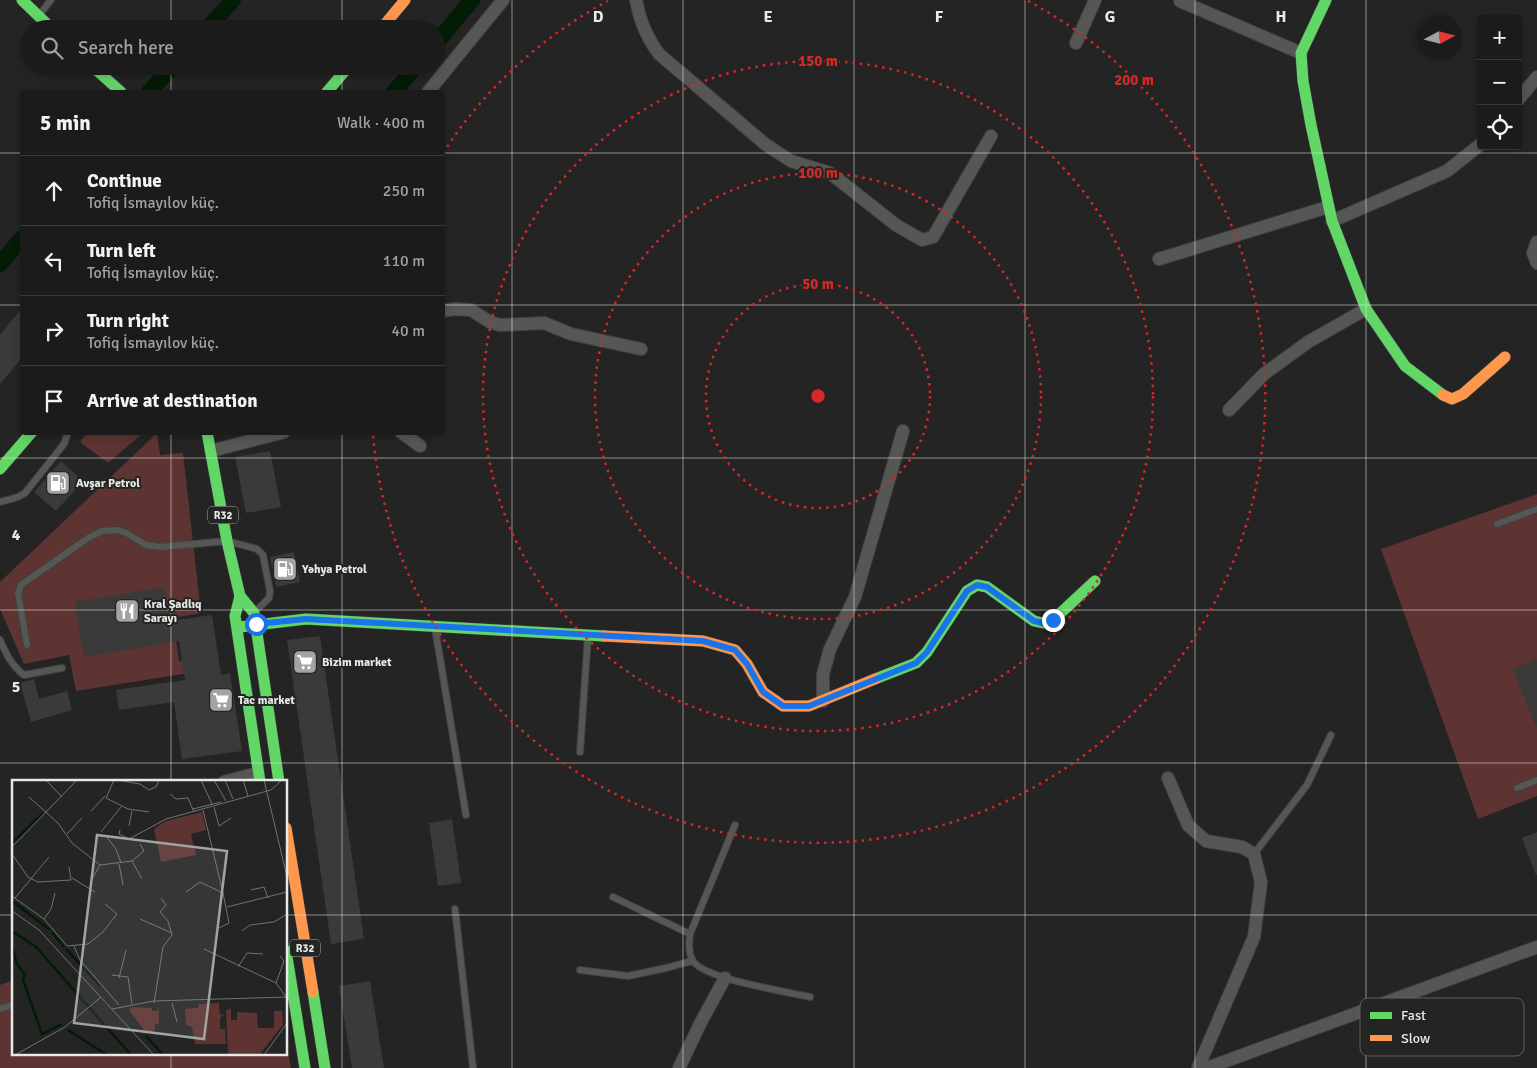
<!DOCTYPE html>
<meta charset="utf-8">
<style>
:root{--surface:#1a1b1a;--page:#232423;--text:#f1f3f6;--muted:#9fa1a2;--line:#383939}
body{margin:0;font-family:Signika,sans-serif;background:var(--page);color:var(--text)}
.controls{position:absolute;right:15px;top:15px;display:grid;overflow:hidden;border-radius:5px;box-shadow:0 2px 8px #0003}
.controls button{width:45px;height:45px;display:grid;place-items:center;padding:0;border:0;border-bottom:1px solid var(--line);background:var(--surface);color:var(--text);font:25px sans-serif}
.compass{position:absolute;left:1417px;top:15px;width:45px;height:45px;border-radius:50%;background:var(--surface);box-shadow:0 2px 8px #0003;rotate:83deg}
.stop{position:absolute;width:15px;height:15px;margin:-11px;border:4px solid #1a73e8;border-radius:50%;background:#fff}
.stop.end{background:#1a73e8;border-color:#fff;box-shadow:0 1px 5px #0008}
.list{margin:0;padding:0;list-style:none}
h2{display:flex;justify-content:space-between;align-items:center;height:65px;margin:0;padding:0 20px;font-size:21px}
h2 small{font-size:16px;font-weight:400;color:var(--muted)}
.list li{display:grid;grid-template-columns:32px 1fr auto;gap:15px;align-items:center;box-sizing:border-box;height:70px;padding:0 20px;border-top:1px solid var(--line)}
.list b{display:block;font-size:19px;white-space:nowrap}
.list p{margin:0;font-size:16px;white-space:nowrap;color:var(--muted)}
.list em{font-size:16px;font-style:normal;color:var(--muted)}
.icon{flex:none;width:28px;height:28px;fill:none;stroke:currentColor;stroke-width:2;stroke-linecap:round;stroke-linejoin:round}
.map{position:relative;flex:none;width:1537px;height:1068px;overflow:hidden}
.search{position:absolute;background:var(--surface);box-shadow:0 2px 8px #0003;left:20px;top:20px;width:425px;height:55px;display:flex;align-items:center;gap:12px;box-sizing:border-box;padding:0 18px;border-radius:28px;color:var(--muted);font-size:19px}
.panel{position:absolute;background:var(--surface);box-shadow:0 2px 8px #0003;left:20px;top:90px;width:425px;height:345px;border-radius:5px}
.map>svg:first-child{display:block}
.green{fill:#5d3431}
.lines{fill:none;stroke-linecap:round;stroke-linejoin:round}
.canal{stroke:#031c06;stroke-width:16}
.building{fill:#393a39}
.lane-casing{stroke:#404140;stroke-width:8}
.street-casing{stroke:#404140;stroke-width:14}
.fast-casing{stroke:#404140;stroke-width:12}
.slow-casing{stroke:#404140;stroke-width:12}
.lane{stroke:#555755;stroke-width:6}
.street{stroke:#555755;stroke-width:12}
.fast{stroke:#63d668;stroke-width:11}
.slow{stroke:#ff974d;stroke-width:11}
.route{stroke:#1a73e8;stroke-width:6}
.grid{fill:none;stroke:#e7e9e7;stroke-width:1;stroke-opacity:0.55}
.ring{fill:none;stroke:#d62828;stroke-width:2.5;stroke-dasharray:2.5 5}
.labels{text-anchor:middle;stroke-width:4;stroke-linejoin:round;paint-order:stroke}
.shield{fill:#222522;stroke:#acaeac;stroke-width:1}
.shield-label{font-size:11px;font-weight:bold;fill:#e7e9e7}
.poi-label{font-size:12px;font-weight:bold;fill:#e7e9e7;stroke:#222522;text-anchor:start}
.inset-river{fill:none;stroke:#031c06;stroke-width:2.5}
.inset-road{fill:none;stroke:#717371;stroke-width:1}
.view{fill:#a2a4a2;fill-opacity:0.15;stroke:#a2a4a2;stroke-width:2.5}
.inset-edge{fill:none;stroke:#e7e9e7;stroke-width:2.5}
.key{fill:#222522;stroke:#5d605d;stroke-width:1}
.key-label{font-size:14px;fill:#e7e9e7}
.grid-label{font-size:16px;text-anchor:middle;font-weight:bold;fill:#e7e9e7;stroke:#222522;stroke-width:4;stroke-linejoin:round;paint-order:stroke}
.centre{fill:#d62828;stroke:#222522;stroke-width:2.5}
.ring-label{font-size:15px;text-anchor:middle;font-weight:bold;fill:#d62828;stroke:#222522;stroke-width:4;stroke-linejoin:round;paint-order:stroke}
</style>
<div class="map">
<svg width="1537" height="1068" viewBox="0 0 1537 1068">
<rect width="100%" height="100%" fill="#232423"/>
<!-- green -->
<g class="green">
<path d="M88,432H143V433L108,463L80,442Z"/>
<path d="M157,433L160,455L183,453L201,613L173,618L179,661L212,657L214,669L76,691L69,655L24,664L0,609V582Z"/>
<path d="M1537,494V796L1478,819L1381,549Z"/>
<path d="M14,980V1054H286V1040L291,1068H0V985Z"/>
</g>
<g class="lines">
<!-- canal -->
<g class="canal">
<path d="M207,29L233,0"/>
<path d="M436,43L472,0"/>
<path d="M149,92L173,66"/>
<path d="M394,92L416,66"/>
<path d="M0,264L22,238"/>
</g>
</g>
<!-- building -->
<g class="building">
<path d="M22,308V358L0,384V335Z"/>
<path d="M270,451L281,507L246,513L235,457Z"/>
<path d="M61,461L83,481L56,511L34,492Z"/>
<path d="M294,552L300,582L276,587L270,557Z"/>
<path d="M164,587L170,621L212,615L221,675L230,673L242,751L182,759L174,702L119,710L116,690L185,680L179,641L84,657L75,602Z"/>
<path d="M320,636L364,939L331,944L287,640Z"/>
<path d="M1537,659V727H1536L1513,669Z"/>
<path d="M34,679L39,699L67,691L72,710L31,722L20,683Z"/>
<path d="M452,819L461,883L438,886L429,823Z"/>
<path d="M1537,832V874L1536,875L1522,838Z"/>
<path d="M370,981L384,1068H352L339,986Z"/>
</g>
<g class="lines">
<defs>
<g id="lane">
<path d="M39,15L51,0"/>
<path d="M0,502L18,497L25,493L64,444L68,432"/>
<path d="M1497,524L1537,509"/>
<path d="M435,628L466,815"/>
<path d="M0,640C6,654 12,666 24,675L62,668"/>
<path d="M27,645L18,593L21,585L88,538L102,531L118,530L128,534L146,545L161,547L227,541L257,549L263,555L270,591L269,598L256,611"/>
<path d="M580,752L588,636"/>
<path d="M1517,788L1537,780"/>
<path d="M735,825L690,934C689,943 688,953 693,961C704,979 788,992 810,997"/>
<path d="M1254,854L1307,785L1331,735"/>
<path d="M613,897L690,934"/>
<path d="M455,909L473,1068"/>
<path d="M580,970L628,976L666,968L692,961"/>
<path d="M0,1009L14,1004"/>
</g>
<g id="street">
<path d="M636,0C640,21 646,36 659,54L765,144L791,161L830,173L896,225L922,240L933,237L991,136"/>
<path d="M1180,1L1301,53"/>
<path d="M1076,43L1095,0"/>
<path d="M428,92L503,0"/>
<path d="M1518,100L1537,77"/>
<path d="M1332,221L1447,171L1481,144"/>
<path d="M1537,242L1533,253L1537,263"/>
<path d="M1159,259L1328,207"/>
<path d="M442,311L455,309L471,310L490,322L500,325L544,323L571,334L641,349"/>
<path d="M1229,410L1264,374L1308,342L1366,309"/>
<path d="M401,432L420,446"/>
<path d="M211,451L284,432"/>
<path d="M823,701V674L830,649L855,597L903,431"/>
<path d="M1168,778L1188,825L1206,841L1242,847L1254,854L1261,882L1254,937L1198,1068"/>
<path d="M224,782L258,773"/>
<path d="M679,1068L701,1022L725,978"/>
<path d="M1207,1068L1537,947"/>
</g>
<g id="fast">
<path d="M22,0L52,29"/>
<path d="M1326,0L1301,53L1303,81L1311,125L1332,221L1366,309L1405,366L1443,395"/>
<path d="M92,66L121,92"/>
<path d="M327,92L349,66"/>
<path d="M207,432L227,541L240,596L254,613L279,782"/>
<path d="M0,469L32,432"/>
<path d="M240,596L235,616L260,782"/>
<path d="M240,627L306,619L604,636"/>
<path d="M875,679L916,663L927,652L967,591L977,585L987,587L1034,621L1043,623L1053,620L1095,581"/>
<path d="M286,951L305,1068"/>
<path d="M313,992L325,1068"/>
</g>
<g id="slow">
<path d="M381,29L405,0"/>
<path d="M1443,395L1452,399L1463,394L1505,357"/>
<path d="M604,636L703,641L735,650L747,664L763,692L783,706H809L875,679"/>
<path d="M286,828L313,992"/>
</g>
</defs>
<!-- lane casing -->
<use href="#lane" class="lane-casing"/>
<!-- street casing -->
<use href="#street" class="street-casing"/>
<!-- fast casing -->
<use href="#fast" class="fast-casing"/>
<!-- slow casing -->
<use href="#slow" class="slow-casing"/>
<!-- lane -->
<use href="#lane" class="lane"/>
<!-- street -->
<use href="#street" class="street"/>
<!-- fast -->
<use href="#fast" class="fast"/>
<!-- slow -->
<use href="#slow" class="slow"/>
</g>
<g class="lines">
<!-- route -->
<path class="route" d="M256,624L306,619L703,641L735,650L747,664L763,692L783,706H809L916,663L927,652L967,591L977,585L987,587L1034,621L1043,623L1053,620"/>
</g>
<!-- grid -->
<path class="grid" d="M171,0V29M342,0V29M512,0V1068M683,0V1068M854,0V1068M1025,0V1068M1195,0V1068M1366,0V1068M171,66V92M342,66V92M0,153H22M442,153H1537M0,305H22M442,305H1537M171,432V782M342,432V1068M0,458H1537M0,610H1537M0,763H1537M0,915H14M286,915H1537M171,1054V1068"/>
<!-- distance rings -->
<g class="ring">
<circle cx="818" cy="396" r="112"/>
<circle cx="818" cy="396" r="223"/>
<circle cx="818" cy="396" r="335"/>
<path d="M443 153A447 447 0 0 1 608 1M1028 1A447 447 0 1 1 373 435"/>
</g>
<!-- icons -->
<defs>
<symbol id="fuel-square" viewBox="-11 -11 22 22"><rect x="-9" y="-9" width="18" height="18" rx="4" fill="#a2a4a2" stroke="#222522"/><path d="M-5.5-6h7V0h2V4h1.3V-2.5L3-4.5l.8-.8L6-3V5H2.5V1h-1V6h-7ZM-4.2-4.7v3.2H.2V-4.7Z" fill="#fff"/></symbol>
<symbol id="restaurant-square" viewBox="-11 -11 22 22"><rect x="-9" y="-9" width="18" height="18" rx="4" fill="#a2a4a2" stroke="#222522"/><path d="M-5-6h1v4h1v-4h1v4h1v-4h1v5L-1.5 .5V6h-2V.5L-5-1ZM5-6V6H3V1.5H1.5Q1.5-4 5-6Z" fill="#fff"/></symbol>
<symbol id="supermarket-square" viewBox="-11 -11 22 22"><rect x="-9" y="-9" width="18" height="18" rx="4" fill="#a2a4a2" stroke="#222522"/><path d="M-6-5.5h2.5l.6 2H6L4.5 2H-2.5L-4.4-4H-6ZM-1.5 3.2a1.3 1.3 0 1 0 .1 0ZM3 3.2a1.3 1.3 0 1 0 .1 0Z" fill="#fff"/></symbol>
</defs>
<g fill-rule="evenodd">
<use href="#fuel-square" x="44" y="469" width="28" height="28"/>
<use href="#fuel-square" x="271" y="555" width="28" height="28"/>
<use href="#restaurant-square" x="113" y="597" width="28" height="28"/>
<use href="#supermarket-square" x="291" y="648" width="28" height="28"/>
<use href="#supermarket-square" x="207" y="686" width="28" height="28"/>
</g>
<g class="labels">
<!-- shield labels -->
<g class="shield">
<rect x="208" y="506.5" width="30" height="17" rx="4"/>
<rect x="290" y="939.5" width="30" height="17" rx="4"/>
</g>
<g class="shield-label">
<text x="223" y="519">R32</text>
<text x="305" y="952">R32</text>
</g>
<!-- poi labels -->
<g class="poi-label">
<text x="76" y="487">Avşar Petrol</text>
<text x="302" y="573">Yəhya Petrol</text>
<text x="144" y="608">Kral Şadlıq<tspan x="144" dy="14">Sarayı</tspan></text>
<text x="322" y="666">Bizim market</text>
<text x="238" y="704">Tac market</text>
</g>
</g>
<!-- overview -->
<g transform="translate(12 780)">
<rect width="275" height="275" fill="#232423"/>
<path d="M190,32L194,50L179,54L184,75L149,82L142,49L154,41ZM207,223L208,235L213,234L208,238V249H213L214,264H183L180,247L174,245L173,229L186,228L187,224ZM120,227L140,228V231H145L147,227V244H143V250L134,253L117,230ZM219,229V240H225V232L245,233L246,248H262V231H270L271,245L247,275H216L214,230Z" fill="#5d3431"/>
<path class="inset-river" d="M0,63L31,33M0,121L38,150M0,151L24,167L119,275M40,152L52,167M0,166L5,184L13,195L11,200L30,254L50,244M54,169L88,206M56,250L95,275M134,256L151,275"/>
<path class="inset-road" d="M34,0L50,17M102,0L94,18L116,29L137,32M105,0L128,4L137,10L144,7L147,0M189,0L200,24M202,0L214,21M213,0L221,19M231,0L236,16M252,0L275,97M158,14L164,19L176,18L182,32M17,17L46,43L60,63L88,85L120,81L132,71L128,64M202,27L207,46L219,38M181,29L209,22M191,30L211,113M79,31L93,16M117,46L120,31M108,50L107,54L117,59L154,39L259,10L270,0M89,52L109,27M55,54L70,38M94,56L104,69L109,83M0,67L65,0M0,74L16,97L26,102L59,100L57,87M120,81L130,99M107,84L111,105M60,98L83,112M80,99L88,85M239,110L252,107L256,118M174,112L188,102L211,113L217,143L207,148M0,116L32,139L55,166L76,164L91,152L105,134L93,124M3,118L37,77M215,127L275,112M0,131L27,150L142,275M32,139L39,129L43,113M128,139L160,153M230,151L238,145L262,142L275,134M62,166L68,180L107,225M192,169L264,203L274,217M226,187L235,173L251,174M100,195L116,197L120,224M107,198L114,170M264,203L272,181L268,176M142,223L151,167L160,155L156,141L148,132L154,125L149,118M160,223L165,242M100,229L142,221L275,217M3,275L53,247L89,217M252,275L275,243"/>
<path class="view" d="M85,55L215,71L192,259L62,243Z"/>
<rect width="275" height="275" class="inset-edge"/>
</g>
<!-- legend -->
<rect x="1360" y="998" width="164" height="58" rx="8" class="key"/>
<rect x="1370" y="1012" width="22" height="7" fill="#63d668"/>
<rect x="1370" y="1035" width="22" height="6" fill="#ff974d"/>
<g class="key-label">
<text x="1401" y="1020">Fast</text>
<text x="1401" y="1043">Slow</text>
</g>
<g class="grid-label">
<text x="598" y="22">D</text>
<text x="768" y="22">E</text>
<text x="939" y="22">F</text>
<text x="1110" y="22">G</text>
<text x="1281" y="22">H</text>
<text x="16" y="540">4</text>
<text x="16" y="692">5</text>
</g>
<circle cx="818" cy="396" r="8" class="centre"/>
<g class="ring-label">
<text x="818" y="66">150 m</text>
<text x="1134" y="85">200 m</text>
<text x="818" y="178">100 m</text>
<text x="818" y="289">50 m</text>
</g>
</svg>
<div class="controls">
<button>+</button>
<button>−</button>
<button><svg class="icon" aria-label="locate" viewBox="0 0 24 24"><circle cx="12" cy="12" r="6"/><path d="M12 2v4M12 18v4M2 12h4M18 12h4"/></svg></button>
</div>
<svg class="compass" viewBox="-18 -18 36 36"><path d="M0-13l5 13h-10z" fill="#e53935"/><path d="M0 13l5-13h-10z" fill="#9fa1a2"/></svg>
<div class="stop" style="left:256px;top:624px"></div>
<div class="stop end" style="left:1053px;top:620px"></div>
<div class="search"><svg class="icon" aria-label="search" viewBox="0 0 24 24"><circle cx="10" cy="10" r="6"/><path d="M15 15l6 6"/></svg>Search here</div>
<section class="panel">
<h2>5 min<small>Walk · 400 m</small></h2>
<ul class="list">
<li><svg class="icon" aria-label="ahead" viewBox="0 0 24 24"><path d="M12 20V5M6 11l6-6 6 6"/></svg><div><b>Continue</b><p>Tofiq İsmayılov küç.</p></div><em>250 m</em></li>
<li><svg class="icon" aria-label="left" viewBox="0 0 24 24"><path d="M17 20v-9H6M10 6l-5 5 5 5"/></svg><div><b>Turn left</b><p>Tofiq İsmayılov küç.</p></div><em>110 m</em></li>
<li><svg class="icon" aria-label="right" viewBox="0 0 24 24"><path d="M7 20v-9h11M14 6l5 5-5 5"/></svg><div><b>Turn right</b><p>Tofiq İsmayılov küç.</p></div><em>40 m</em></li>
<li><svg class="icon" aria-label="arrive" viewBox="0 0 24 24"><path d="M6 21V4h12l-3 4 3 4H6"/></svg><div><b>Arrive at destination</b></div></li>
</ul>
</section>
</div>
